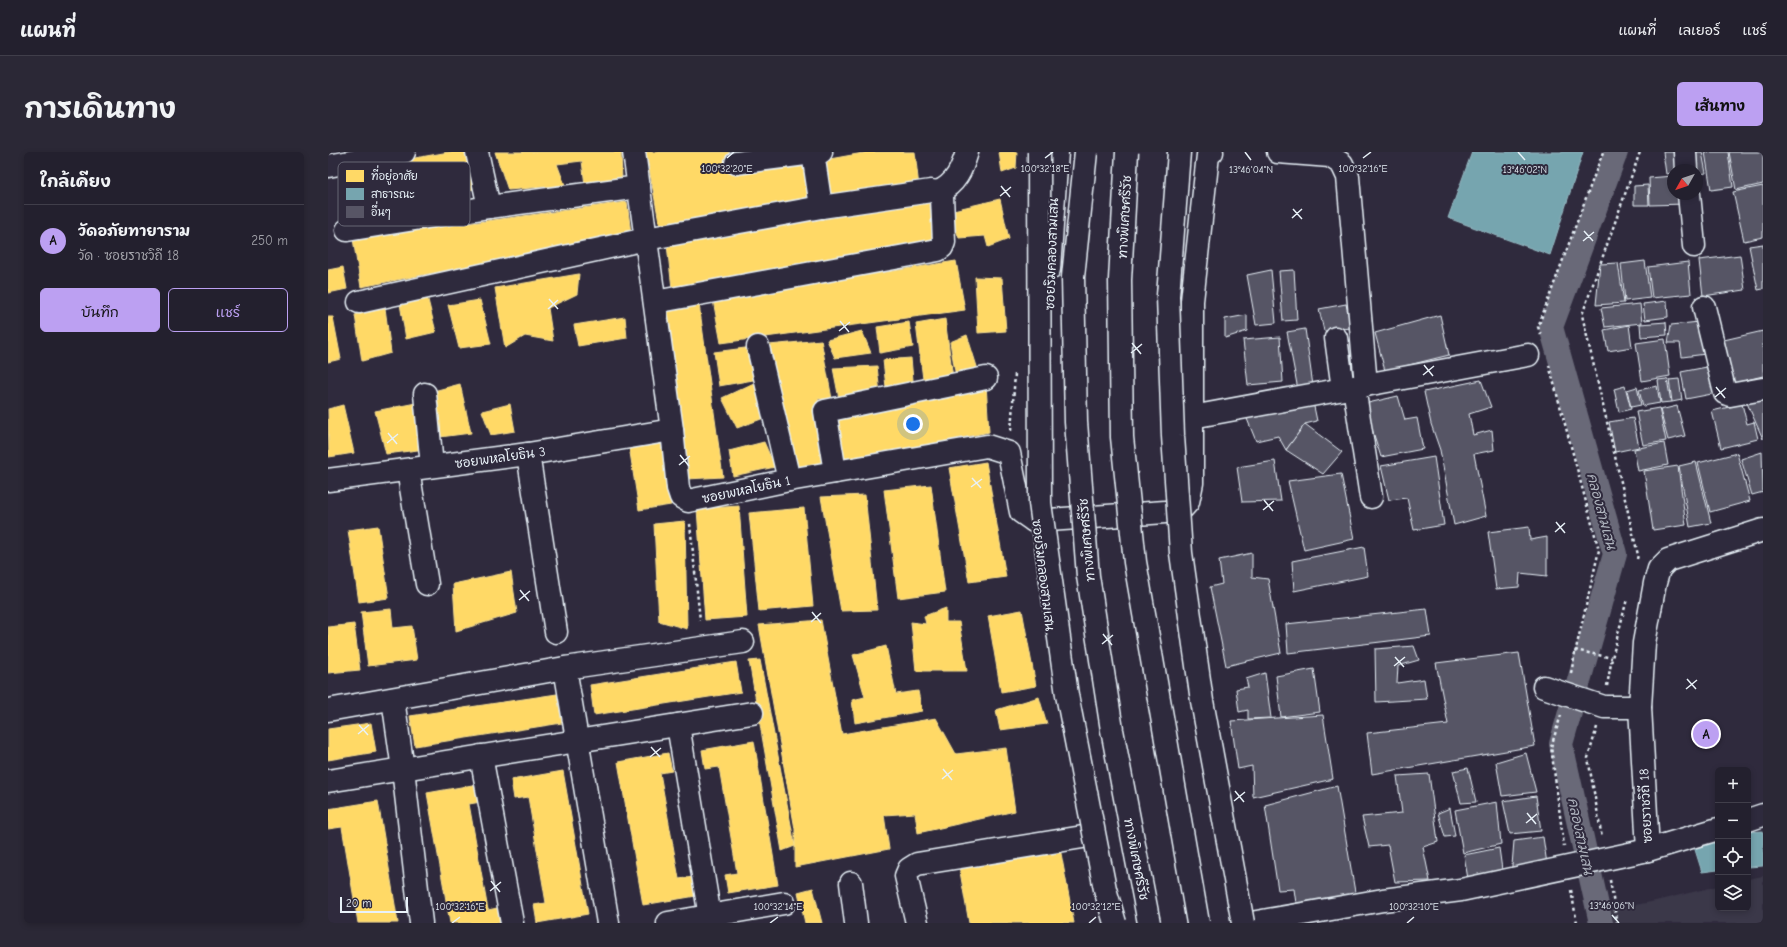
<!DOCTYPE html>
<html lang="th">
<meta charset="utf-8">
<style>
:root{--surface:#23202e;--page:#2b2836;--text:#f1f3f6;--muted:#a3a3aa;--line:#403e4a;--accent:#bca0f2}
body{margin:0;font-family:"Comic Neue","Playpen Sans Thai",sans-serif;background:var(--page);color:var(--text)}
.controls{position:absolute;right:12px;bottom:12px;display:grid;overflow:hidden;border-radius:6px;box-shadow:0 2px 6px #0003}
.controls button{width:36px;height:36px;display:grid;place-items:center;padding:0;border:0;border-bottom:1px solid var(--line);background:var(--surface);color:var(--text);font:20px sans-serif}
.compass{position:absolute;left:1339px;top:12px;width:36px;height:36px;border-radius:50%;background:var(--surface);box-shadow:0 2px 6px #0003;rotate:230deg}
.scale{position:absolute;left:12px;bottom:10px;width:68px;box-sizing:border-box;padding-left:4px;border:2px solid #e8f1f8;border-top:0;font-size:11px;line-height:14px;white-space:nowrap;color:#e8f1f8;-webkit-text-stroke:3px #2f2a3d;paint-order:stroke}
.you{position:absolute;left:585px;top:272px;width:14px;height:14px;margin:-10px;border:3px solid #fff;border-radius:50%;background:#1a73e8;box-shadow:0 0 0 6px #1a73e833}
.badge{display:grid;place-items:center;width:26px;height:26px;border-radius:50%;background:var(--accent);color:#111;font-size:13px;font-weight:700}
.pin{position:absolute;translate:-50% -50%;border:2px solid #fff;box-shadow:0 1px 4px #0006}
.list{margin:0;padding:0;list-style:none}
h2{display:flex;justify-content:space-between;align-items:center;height:52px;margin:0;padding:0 16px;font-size:17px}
h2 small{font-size:13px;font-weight:400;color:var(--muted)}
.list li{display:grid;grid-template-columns:26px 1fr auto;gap:12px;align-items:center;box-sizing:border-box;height:72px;padding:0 16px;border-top:1px solid var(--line)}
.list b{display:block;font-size:15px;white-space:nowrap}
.list p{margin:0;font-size:13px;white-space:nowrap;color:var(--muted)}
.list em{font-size:13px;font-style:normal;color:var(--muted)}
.actions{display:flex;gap:8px;padding:12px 16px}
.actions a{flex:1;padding:9px 0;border:1px solid var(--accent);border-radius:6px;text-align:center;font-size:14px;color:var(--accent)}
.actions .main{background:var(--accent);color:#111}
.icon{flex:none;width:22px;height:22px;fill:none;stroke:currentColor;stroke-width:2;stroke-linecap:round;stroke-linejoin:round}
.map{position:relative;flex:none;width:1435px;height:771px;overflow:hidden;border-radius:6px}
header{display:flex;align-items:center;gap:24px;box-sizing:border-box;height:56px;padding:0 20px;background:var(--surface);border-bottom:1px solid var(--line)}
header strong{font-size:19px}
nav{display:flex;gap:22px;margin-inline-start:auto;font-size:14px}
.intro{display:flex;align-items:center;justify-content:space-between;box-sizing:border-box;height:96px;padding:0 24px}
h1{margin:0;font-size:28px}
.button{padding:10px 18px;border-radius:6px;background:var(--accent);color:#111;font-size:14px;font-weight:700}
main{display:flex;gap:24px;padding:0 24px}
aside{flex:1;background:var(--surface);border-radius:6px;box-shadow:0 2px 6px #0003}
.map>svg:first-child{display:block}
.built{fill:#3b3749}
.homes{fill:#ffd966;stroke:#f8e092}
.public{fill:#76a5af;stroke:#98bcc5}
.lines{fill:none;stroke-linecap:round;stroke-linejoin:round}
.canal{stroke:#696978;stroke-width:24}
.building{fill:#575565;stroke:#e8f1f8}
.minor-casing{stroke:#e8f1f8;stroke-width:25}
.highway-casing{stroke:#e8f1f8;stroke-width:25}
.path{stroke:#e8f1f8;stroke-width:2.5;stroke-dasharray:3 3;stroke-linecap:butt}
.minor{stroke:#2f2a3d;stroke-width:22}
.highway{stroke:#2f2a3d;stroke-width:22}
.highway-bridge-casing{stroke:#e8f1f8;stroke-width:25;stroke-linecap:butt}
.path-bridge{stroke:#e8f1f8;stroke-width:2.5;stroke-dasharray:3 3;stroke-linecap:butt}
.highway-bridge{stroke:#2f2a3d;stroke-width:22}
.ticks{fill:none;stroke:#e8f1f8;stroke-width:1.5}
.labels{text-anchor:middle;stroke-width:4;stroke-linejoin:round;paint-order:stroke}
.street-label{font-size:13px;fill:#e8f1f8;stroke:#2f2a3d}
.water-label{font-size:14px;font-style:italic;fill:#afb4be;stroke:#2f2a3d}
.key{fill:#2f2a3d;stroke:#666675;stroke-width:1}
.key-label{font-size:11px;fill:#e8f1f8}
.ticks-label{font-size:10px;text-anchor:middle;fill:#e8f1f8;stroke:#2f2a3d;stroke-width:4;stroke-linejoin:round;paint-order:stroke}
</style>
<header>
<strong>แผนที่</strong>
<nav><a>แผนที่</a><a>เลเยอร์</a><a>แชร์</a></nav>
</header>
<div class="intro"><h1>การเดินทาง</h1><a class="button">เส้นทาง</a></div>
<main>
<aside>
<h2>ใกล้เคียง<small></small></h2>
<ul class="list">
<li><span class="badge">A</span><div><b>วัดอภัยทายาราม</b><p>วัด · ซอยราชวิถี 18</p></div><em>250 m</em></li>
</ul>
<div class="actions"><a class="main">บันทึก</a><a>แชร์</a></div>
</aside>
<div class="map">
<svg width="1435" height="771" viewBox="0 0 1435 771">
<rect width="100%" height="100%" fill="#2f2a3d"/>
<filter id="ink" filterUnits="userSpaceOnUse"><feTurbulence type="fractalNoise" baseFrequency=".025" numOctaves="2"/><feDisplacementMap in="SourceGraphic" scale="8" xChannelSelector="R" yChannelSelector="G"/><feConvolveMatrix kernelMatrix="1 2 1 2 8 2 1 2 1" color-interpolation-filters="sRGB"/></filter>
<g filter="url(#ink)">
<!-- built -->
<path class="built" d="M1435,724V771H1283L1280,758L1323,750L1390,734V756H1420V727Z"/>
<!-- homes -->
<g class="homes">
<path d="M121,0H142L151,36L23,60L13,19Z"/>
<path d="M167,0H293L294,29L257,33L254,9L229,12L237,33L180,38Z"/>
<path d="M318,0H401L404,16L475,5L488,54L332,75Z"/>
<path d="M541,0H587L591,35L503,51L496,8Z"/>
<path d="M671,0H689L688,16L674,21Z"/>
<path d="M672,47L681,87L660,95L657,84L631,86L621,59Z"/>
<path d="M299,50L303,82L33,135L25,87Z"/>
<path d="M601,50L608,93L344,136L339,93Z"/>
<path d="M628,109L637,158L393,191L385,148Z"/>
<path d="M15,115L19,137L0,141V118Z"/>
<path d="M251,122L249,142L220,156L225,189L197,184L177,196L167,136Z"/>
<path d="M647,125L674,126L678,179L650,181Z"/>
<path d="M98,140L108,180L78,187L71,146Z"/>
<path d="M152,148L163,192L131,196L120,153Z"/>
<path d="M371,152L395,325L359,327L340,157Z"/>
<path d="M57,156L63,201L34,209L27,163Z"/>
<path d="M0,165H5L13,207L0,210Z"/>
<path d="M297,165L299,186L250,194L246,173Z"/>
<path d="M617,167L625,226L595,227L588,172Z"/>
<path d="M581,170L585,195L552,201L549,175Z"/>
<path d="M534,179L543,201L507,206L499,188Z"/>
<path d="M639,183L651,221L628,225L622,190Z"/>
<path d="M493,188L504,247H490L501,313L461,318L441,193Z"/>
<path d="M425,195L431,227L391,234L386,200Z"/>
<path d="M583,206L586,239L559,244L555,208Z"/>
<path d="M549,214L552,242L512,252L505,216Z"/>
<path d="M428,230L436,266L409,276L394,246Z"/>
<path d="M132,232L143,281L112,285L98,241Z"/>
<path d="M658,232L661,280L512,311L502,265Z"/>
<path d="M88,251L98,297L58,302L47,259Z"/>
<path d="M182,252L187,279L163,283L154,259Z"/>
<path d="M15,253L26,301L1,305L0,257Z"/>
<path d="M333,289L343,353L311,358L301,294Z"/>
<path d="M436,290L447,315L405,324L401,299Z"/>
<path d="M658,310L678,425L641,430L621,316Z"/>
<path d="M603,333L617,440L570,446L556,338Z"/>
<path d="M537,343L549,458L513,459L493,345Z"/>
<path d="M411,354L419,465L377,468L369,357Z"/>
<path d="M476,356L485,454L431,459L421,361Z"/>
<path d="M357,369L359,477L331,469L326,372Z"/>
<path d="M50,374L61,446L31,450L20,378Z"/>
<path d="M183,420L189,461L128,479L125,432Z"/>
<path d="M618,456V470H631L639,519H588L583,470L598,472L596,464Z"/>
<path d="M63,457L65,476L84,474L89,508L40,514L33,460Z"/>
<path d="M694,458L708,534L673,540L660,464Z"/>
<path d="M493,468L514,582L608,566L628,602L678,596L687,659L590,681L587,661L556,663L561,697L467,715V677L431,473Z"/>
<path d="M26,472L32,518L0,521V475Z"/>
<path d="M558,494L568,542L590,539L594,559L527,571L524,548L537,545L525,503Z"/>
<path d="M432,508L467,694L454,699L421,509Z"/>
<path d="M408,510L413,540L266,563L262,533Z"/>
<path d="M229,542L234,571L87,594L82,564Z"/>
<path d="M711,545L719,572L672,578L668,558Z"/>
<path d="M43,571L48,600L0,608V577Z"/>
<path d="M426,589L450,733L400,741L397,723L409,721L391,615L377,617L374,598Z"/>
<path d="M340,601L344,619L332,621L351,727L365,725L368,744L315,753L290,610Z"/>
<path d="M235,619L260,762L209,771L206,753L218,751L200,645L186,647L183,628Z"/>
<path d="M150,632L153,650L141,652L160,758L174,755L177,771H122L99,641Z"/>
<path d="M50,649L70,771H30L14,675L0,677V657Z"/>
<path d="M732,696L746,771H641L631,714Z"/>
<path d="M485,736L494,771H477L470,740Z"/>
</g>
<!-- public -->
<g class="public">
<path d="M1144,0H1255L1222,103L1120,66Z"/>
<path d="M1435,679V714L1420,715V680Z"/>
<path d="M1390,682V718L1374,720L1363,685Z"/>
</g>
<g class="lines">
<!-- canal -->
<path class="canal" d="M1273,771L1233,592L1287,402L1223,175L1288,0"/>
</g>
<!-- building -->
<g class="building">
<path d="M1335,0H1351L1354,18H1345V21L1338,22Z"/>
<path d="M1358,0H1374L1378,21L1369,23V18H1361Z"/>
<path d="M1377,0H1400L1405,35L1383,38Z"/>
<path d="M1401,0H1435V32L1408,38Z"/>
<path d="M1345,24V42H1356L1358,52L1322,53L1321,26Z"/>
<path d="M1320,33L1321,53H1306V34Z"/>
<path d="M1435,34V85L1416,89L1405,40Z"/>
<path d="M1435,92V137L1430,138L1421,94Z"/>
<path d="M1412,103L1417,138L1375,144L1371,108Z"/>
<path d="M1317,109L1322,146L1297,149L1293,112Z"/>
<path d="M1360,110L1363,142L1324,146L1320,115Z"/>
<path d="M1290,111L1296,151L1268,153L1272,112Z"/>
<path d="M943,118L948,171L928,173L919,123Z"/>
<path d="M966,118L969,168L955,169L951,119Z"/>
<path d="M1339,149L1340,165L1317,168L1315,152Z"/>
<path d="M1018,152L1023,176L996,179L991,157Z"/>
<path d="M1312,152L1314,171L1277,175L1273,156Z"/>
<path d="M919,163V179L897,186V167Z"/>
<path d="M1112,163L1121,203L1057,219L1047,181Z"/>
<path d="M1338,170L1339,183L1313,185L1312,172Z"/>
<path d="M1371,170L1378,202L1354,205L1352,191H1340L1343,173Z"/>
<path d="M1301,173L1304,195L1280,199L1276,178Z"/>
<path d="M977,177L986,241L971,243L959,180Z"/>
<path d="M1435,179V224L1406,231L1396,188Z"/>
<path d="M952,185L955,230L920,233L915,188Z"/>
<path d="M1337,187L1342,224L1314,229L1308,191Z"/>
<path d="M1384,214L1389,241L1358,247L1353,220Z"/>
<path d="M1339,227L1343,250L1333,251L1330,228Z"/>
<path d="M1351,227L1354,248L1344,250L1341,228Z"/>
<path d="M1153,228L1163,255L1141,262L1145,283L1164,278L1166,298L1146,302L1158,364L1126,373L1112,298L1103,272L1096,240Z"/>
<path d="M1297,234L1303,257L1291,260L1286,237Z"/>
<path d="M1329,234L1332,251L1315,254L1311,238Z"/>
<path d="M1309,235L1313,253L1303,255L1299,238Z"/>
<path d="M1070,244L1077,268L1089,266L1095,297L1053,305L1036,252Z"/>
<path d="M1435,247V287L1419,251Z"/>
<path d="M985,250L989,269L977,272L958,298L950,284L928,289L915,257Z"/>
<path d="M1414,252L1419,272L1426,270L1430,287L1393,296L1384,259Z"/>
<path d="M1349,254L1357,284L1340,288L1332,258Z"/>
<path d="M1331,256L1338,289L1315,293L1308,260Z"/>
<path d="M1305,266L1311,295L1287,300L1281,270Z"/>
<path d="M977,272L1014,300L995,322L958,298Z"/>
<path d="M1336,291L1340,313L1310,319L1306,297Z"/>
<path d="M1434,300L1435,340L1424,343L1413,307Z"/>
<path d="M1409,301L1422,349L1382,360L1370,311Z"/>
<path d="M1106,305L1116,373L1086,378L1079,346L1061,348L1053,314Z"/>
<path d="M947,309L953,349L914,350L909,315Z"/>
<path d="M1368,310L1383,371L1362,375L1351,314Z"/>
<path d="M1350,314L1358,373L1325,378L1316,319Z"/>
<path d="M1013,322L1026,387L976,398L960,329Z"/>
<path d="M1201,375L1202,388L1219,385V424L1192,421L1191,435L1168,437L1160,380Z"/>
<path d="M1036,395L1040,424L966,439L964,409Z"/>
<path d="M924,401V425L940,427L953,501L898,514L882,435L894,432L891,408Z"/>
<path d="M1099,457L1103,484L960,501L958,472Z"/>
<path d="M1086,494L1091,508L1070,514L1069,531L1096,527L1099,547L1048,550L1047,497Z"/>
<path d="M1191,501L1207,594L1044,622L1039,581L1120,572L1108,511Z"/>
<path d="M986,517L992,560L953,565L948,524Z"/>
<path d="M937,521L943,566L920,567V558L911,560L908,537L920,535L918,527Z"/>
<path d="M995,563L1005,627L925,645L924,614L910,617L903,569Z"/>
<path d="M1198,601L1208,640L1174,644L1168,610Z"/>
<path d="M1140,616L1148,650L1133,651L1125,619Z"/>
<path d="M1101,622L1110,690L1095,695L1102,729L1067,730L1060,693L1041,695L1034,665L1074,661L1069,624Z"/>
<path d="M1009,634L1028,746L969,759L966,737L950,738L937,653Z"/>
<path d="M1208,644L1213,679L1182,682L1175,649Z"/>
<path d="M1169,650L1173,692L1135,701L1127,658Z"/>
<path d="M1122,656L1127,684L1117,685L1110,661Z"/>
<path d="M1215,685L1220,719L1183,726L1186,689Z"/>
<path d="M1171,696L1175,725L1141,733L1136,703Z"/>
</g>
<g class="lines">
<defs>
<g id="minor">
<path d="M149,0L161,55"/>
<path d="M306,0L344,278L350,336L353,345L360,349L461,328L659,294L681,301L693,360L706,369"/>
<path d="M950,0L1002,4L1014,12L1020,25L1038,233"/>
<path d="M1357,0L1358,18"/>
<path d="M485,1L493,55"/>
<path d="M408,11L493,0"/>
<path d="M0,14L76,0"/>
<path d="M610,40C628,32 634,17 639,0"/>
<path d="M1361,42L1366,94"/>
<path d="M19,78L161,55L311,35"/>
<path d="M721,117L729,0"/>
<path d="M31,150L318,87L493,55L603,39L610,40L614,44L616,90L614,95L610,98L327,150"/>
<path d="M1376,155L1397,241L1402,243L1435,237"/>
<path d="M1008,186L1015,237"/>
<path d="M430,195L461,328"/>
<path d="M1026,235L1043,345"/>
<path d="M97,242L104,314"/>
<path d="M864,265L1200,203"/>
<path d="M200,302L228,480"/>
<path d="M80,318L99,432"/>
<path d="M507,320L497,259L658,226"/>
<path d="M0,328L200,302L344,278"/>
<path d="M706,369L852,359L860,350L864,331V149L880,3L884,0"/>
<path d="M237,516L280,771"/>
<path d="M1216,535L1276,555H1312"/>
<path d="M65,547L75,617L93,771"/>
<path d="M0,558L237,516L415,490"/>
<path d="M350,573L383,771"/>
<path d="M153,604L184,771"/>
<path d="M0,629L424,561"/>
<path d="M1420,668L1435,663"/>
<path d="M1320,698L1312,555L1316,491L1327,431L1331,417L1340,408L1435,378"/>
<path d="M523,731L528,771"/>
<path d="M340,771L456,751"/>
<path d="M589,771L578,724L581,717L589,712L761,684"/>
<path d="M923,771L1055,748L1133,738L1320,698L1390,677"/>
</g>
<path id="highway" d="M840,144L851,0"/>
</defs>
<!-- minor casing -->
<use href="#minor" class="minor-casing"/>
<!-- highway casing -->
<use href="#highway" class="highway-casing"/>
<!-- path -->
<g class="path">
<path d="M1213,183L1210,175L1275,0"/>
<path d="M1221,213L1271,398L1247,501"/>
<path d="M683,279L687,222"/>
<path d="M362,372L372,468"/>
<path d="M1309,407L1310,403L1254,163L1312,0"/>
<path d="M1243,521L1247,501"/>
<path d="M1279,534L1284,506L1299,447"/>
<path d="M1233,563L1223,595L1236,694"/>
<path d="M1269,575L1260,606L1274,686"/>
<path d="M1282,728L1289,771"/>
<path d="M1243,738L1249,771"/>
</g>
<!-- minor -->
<use href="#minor" class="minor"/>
<!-- highway -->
<use href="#highway" class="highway"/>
<defs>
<g id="highway-bridge">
<path d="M711,0L712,351L739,543L777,737L787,771"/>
<path d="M758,0L745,125L748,270L760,424L784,578L821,771"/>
<path d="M799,0L792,128L794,285L807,410L870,771"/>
<path d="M840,144L845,284L853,401L874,549L915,771"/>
</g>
</defs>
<!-- highway-bridge casing -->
<use href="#highway-bridge" class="highway-bridge-casing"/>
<!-- path-bridge -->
<path class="path-bridge" d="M1247,498L1284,506"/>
<!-- highway-bridge -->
<use href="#highway-bridge" class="highway-bridge"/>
</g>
</g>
<!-- ticks -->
<path class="ticks" d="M917,0L923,8M1190,0L1197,8M399,6L406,0M717,6L725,0M1035,6L1043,0M673,34L682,45M672,44L683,35M965,57L974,67M964,66L974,57M1256,79L1265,89M1255,89L1266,80M221,147L230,157M220,157L230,148M512,169L521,180M511,179L522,170M804,191L813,202M803,201L814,192M1096,213L1105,224M1095,223L1106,214M1388,235L1397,246M1387,245L1398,236M60,281L69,292M59,291L70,282M352,303L361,314M351,313L362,304M644,326L653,336M643,335L654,327M936,348L945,359M935,358L946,349M1228,370L1237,381M1227,380L1237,371M192,438L201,449M191,448L202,439M484,460L493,471M483,470L493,461M775,482L784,493M774,492L785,483M1067,505L1076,515M1066,514L1077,505M1359,527L1368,537M1358,537L1369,528M31,573L40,583M30,582L41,573M323,595L332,605M322,605L333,596M615,617L624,628M614,627L625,618M907,639L916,650M906,649L917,640M1199,661L1208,672M1198,671L1209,662M163,729L172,740M162,739L173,730M1284,763L1291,771M124,771L132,765M442,771L450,765M761,771L768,765M1079,771L1086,765"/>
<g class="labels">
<!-- street labels -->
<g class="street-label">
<text transform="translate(796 65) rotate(-87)" y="5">ทางพิเศษศรีรัช</text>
<text transform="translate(723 102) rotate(-88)" y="5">ซอยริมคลองสามเสน</text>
<text transform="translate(172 305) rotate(-8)" y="5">ซอยพหลโยธิน 3</text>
<text transform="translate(418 337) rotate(-12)" y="5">ซอยพหลโยธิน 1</text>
<text transform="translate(758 388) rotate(-95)" y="5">ทางพิเศษศรีรัช</text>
<text transform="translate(716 423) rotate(83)" y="5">ซอยริมคลองสามเสน</text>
<text transform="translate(1317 654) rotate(-93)" y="5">ซอยราชวิถี 18</text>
<text transform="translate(809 707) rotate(79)" y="5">ทางพิเศษศรีรัช</text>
</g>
<!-- water labels -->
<g class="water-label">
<text transform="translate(1274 359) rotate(75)" y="5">คลองสามเสน</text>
<text transform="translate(1253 684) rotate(78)" y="5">คลองสามเสน</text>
</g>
</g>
<!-- legend -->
<rect x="10" y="10" width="132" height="64" rx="6" class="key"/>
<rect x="18" y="18" width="18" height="12" fill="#ffd966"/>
<rect x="18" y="36" width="18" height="12" fill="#76a5af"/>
<rect x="18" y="54" width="18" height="12" fill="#575565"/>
<g class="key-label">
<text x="43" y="28">ที่อยู่อาศัย</text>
<text x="43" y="46">สาธารณะ</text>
<text x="43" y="64">อื่นๆ</text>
</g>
<g class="ticks-label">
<text x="717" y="20">100°32'18"E</text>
<text x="1035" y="20">100°32'16"E</text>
<text x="399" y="20">100°32'20"E</text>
<text x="1197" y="21">13°46'02"N</text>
<text x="923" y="21">13°46'04"N</text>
<text x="1284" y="757">13°46'06"N</text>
<text x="132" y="758">100°32'16"E</text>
<text x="450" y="758">100°32'14"E</text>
<text x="768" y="758">100°32'12"E</text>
<text x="1086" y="758">100°32'10"E</text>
</g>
</svg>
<div class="controls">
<button>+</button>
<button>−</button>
<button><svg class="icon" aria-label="locate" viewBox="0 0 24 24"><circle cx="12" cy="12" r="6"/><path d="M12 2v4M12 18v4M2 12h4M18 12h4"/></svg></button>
<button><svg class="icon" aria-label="layers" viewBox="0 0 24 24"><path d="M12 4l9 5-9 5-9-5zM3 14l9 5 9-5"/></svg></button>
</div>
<svg class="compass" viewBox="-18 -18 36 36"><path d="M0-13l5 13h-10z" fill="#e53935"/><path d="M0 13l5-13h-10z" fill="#a3a3aa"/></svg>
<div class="scale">20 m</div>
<div class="you"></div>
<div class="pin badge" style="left:1378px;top:582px">A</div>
</div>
</main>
